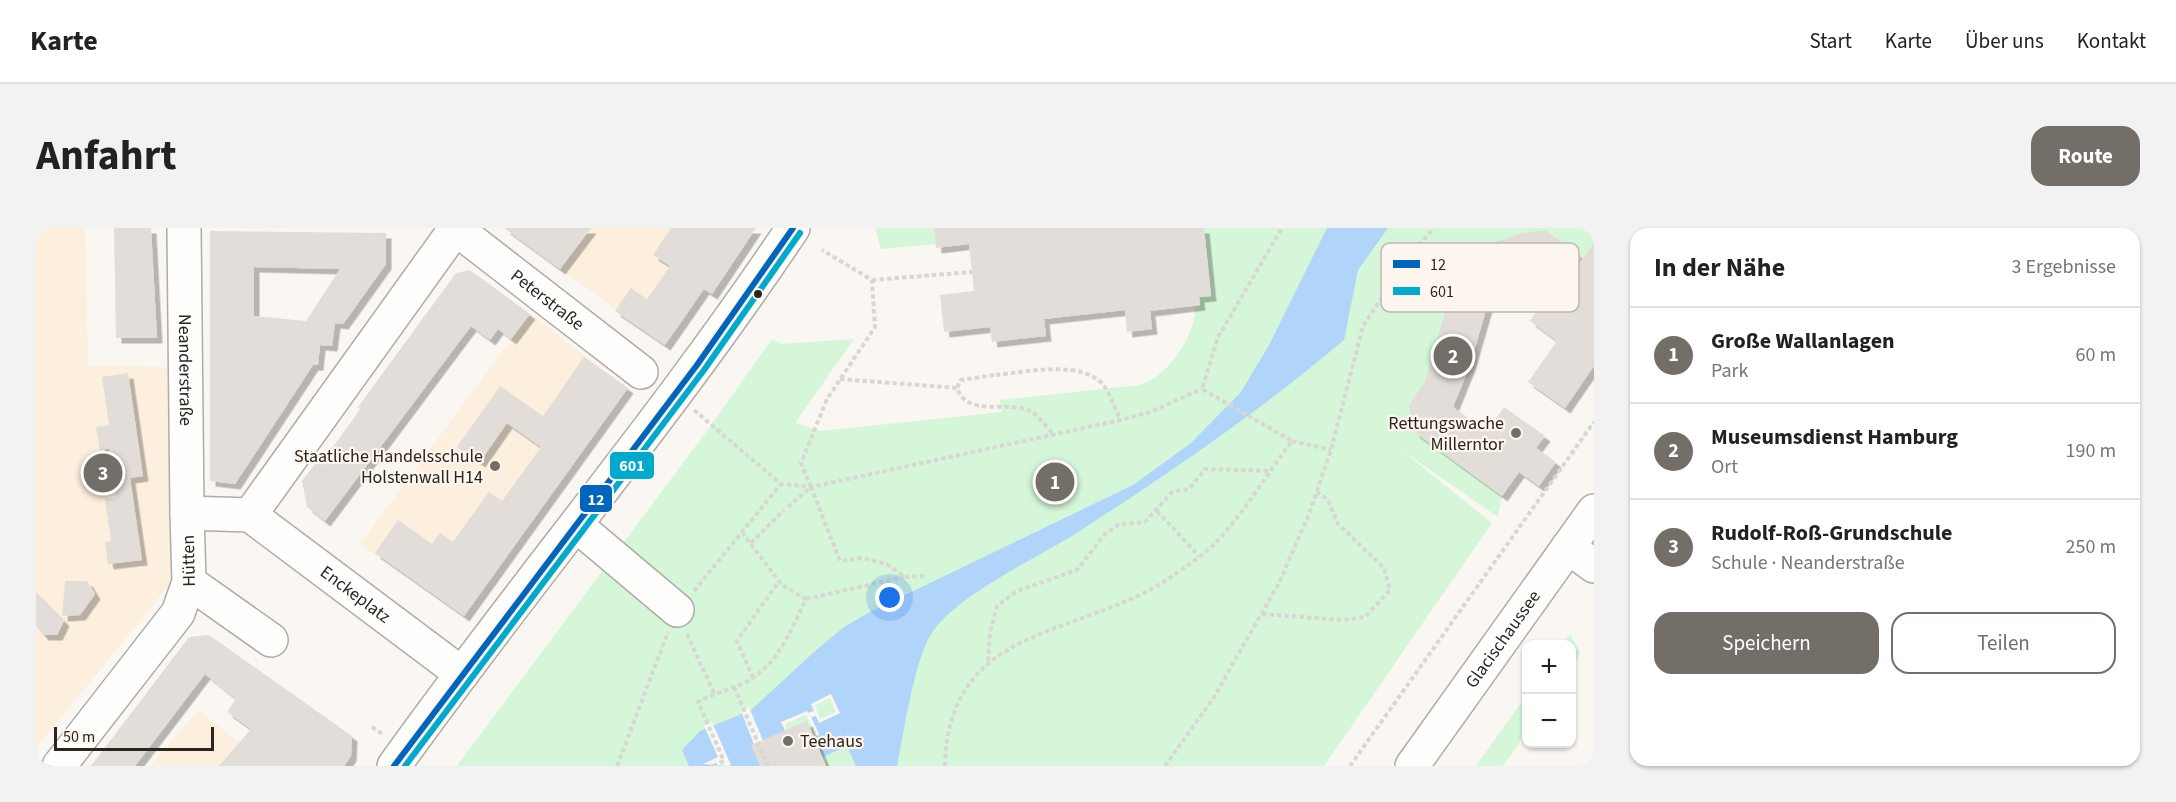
<!DOCTYPE html>
<html lang="de">
<meta charset="utf-8">
<style>
:root{--surface:#fff;--page:#f2f2f2;--text:#222;--muted:#767676;--line:#e0e0e0;--accent:#736e68}
body{margin:0;font-family:"Source Sans 3",sans-serif;background:var(--page);color:var(--text)}
.controls{position:absolute;right:18px;bottom:18px;display:grid;overflow:hidden;border-radius:12px;box-shadow:0 2px 4px #0004}
.controls button{width:54px;height:54px;display:grid;place-items:center;padding:0;border:0;border-bottom:2px solid var(--line);background:var(--surface);color:var(--text);font:30px sans-serif}
.scale{position:absolute;left:18px;bottom:15px;width:160px;box-sizing:border-box;padding-left:6px;border:3px solid #2b251e;border-top:0;font-size:16px;line-height:21px;white-space:nowrap;color:#2b251e;-webkit-text-stroke:4px #fdf6ee;paint-order:stroke}
.you{position:absolute;left:854px;top:370px;width:21px;height:21px;margin:-15px;border:4px solid #fff;border-radius:50%;background:#1a73e8;box-shadow:0 0 0 9px #1a73e833}
.badge{display:grid;place-items:center;width:39px;height:39px;border-radius:50%;background:var(--accent);color:#fff;font-size:20px;font-weight:700}
.pin{position:absolute;translate:-50% -50%;border:3px solid #fff;box-shadow:0 2px 6px #0006}
.list{margin:0;padding:0;list-style:none}
h2{display:flex;justify-content:space-between;align-items:center;height:78px;margin:0;padding:0 24px;font-size:26px}
h2 small{font-size:20px;font-weight:400;color:var(--muted)}
.list li{display:grid;grid-template-columns:39px 1fr auto;gap:18px;align-items:center;box-sizing:border-box;height:96px;padding:0 24px;border-top:2px solid var(--line)}
.list b{display:block;font-size:22px;white-space:nowrap}
.list p{margin:0;font-size:20px;white-space:nowrap;color:var(--muted)}
.list em{font-size:20px;font-style:normal;color:var(--muted)}
.actions{display:flex;gap:12px;padding:18px 24px}
.actions a{flex:1;padding:14px 0;border:2px solid var(--accent);border-radius:18px;text-align:center;font-size:21px;color:var(--accent)}
.actions .main{background:var(--accent);color:#fff}
.map{position:relative;flex:none;width:1558px;height:538px;overflow:hidden;border-radius:18px}
header{display:flex;align-items:center;gap:36px;box-sizing:border-box;height:84px;padding:0 30px;background:var(--surface);border-bottom:2px solid var(--line)}
header strong{font-size:28px}
nav{display:flex;gap:33px;margin-inline-start:auto;font-size:21px}
.intro{display:flex;align-items:center;justify-content:space-between;box-sizing:border-box;height:144px;padding:0 36px}
h1{margin:0;font-size:42px}
.button{padding:15px 27px;border-radius:18px;background:var(--accent);color:#fff;font-size:21px;font-weight:700}
main{display:flex;gap:36px;padding:0 36px}
aside{flex:1;background:var(--surface);border-radius:18px;box-shadow:0 2px 4px #0004}
.map>svg:first-child{display:block}
.built{fill:#fcefde}
.green{fill:#d5f6d8}
.water{fill:#b0d4fa}
.pier{fill:#faf6f2;fill-rule:evenodd}
.building{fill:#e2ddd8;fill-rule:evenodd;filter:url(#shadow)}
.lines{fill:none;stroke-linecap:round;stroke-linejoin:round}
.minor-casing{stroke:#b0aba6;stroke-width:36}
.major-casing{stroke:#b0aba6;stroke-width:36}
.path{stroke:#d7d7d5;stroke-width:4;stroke-dasharray:4.5 3;stroke-linecap:butt}
.minor{stroke:#fefefd;stroke-width:33}
.major{stroke:#fefefd;stroke-width:33}
.bus-1-casing{stroke:#fdf6ee;stroke-width:10}
.bus-2-casing{stroke:#fdf6ee;stroke-width:10}
.bus-1{stroke:#0065bd;stroke-width:6}
.bus-2{stroke:#00a9ce;stroke-width:6}
.bus-dot{fill:#2b251e;stroke:#fdf6ee;stroke-width:2}
.poi-dot{fill:#736e68;stroke:#fdf6ee;stroke-width:2}
.labels{text-anchor:middle;stroke-width:4.5;stroke-linejoin:round;paint-order:stroke}
.street-label{font-size:18px;fill:#2b251e;stroke:#fdf6ee}
.poi-label{font-size:18px;fill:#2b251e;stroke:#fdf6ee;text-anchor:end}
.key{fill:#fdf6ee;stroke:#beb7b0;stroke-width:1.5}
.key-label{font-size:16px;fill:#2b251e}
.line-badge{stroke:#fdf6ee;stroke-width:2}
.badge-label{font-size:16px;text-anchor:middle;font-weight:bold;fill:#fff}
</style>
<header>
<strong>Karte</strong>
<nav><a>Start</a><a>Karte</a><a>Über uns</a><a>Kontakt</a></nav>
</header>
<div class="intro"><h1>Anfahrt</h1><a class="button">Route</a></div>
<main>
<div class="map">
<svg width="1558" height="538" viewBox="0 0 1558 538">
<defs>
<filter id="shadow"><feDropShadow dx="5.5" dy="5.5" stdDeviation="0" flood-color="#0004"/></filter>
</defs>
<rect width="100%" height="100%" fill="#faf6f2"/>
<!-- built -->
<g class="built">
<path d="M0,0H49L52,137L131,139L139,350L0,520Z"/>
<path d="M555,0H720L676,66L668,61L629,117L524,41Z"/>
<path d="M494,86L592,160L428,388L324,316Z"/>
<path d="M162,482L232,538H114Z"/>
</g>
<!-- green -->
<g class="green">
<path d="M839,0H898L900,16L845,21Z"/>
<path d="M1168,0H1558V35L1509,2C1425,13 1421,52 1399,123C1396,133 1394,145 1389,154C1385,162 1378,170 1373,177L1378,204L1466,268L1462,289L1364,221L1456,295L1288,538H421L676,196L736,111L745,116L818,111L759,195L784,203L966,184L964,172L1104,157C1132,149 1160,108 1159,78L1164,77L1163,69L1175,68Z"/>
<path d="M1534,406L1544,424L1536,442V416H1527Z"/>
<path d="M1490,468V505L1467,538H1440Z"/>
</g>
<!-- water -->
<path class="water" d="M1291,0H1352L1322,42L1308,112C1224,183 1131,247 1039,306C999,331 919,368 895,406C878,434 868,504 861,538H820L811,518L787,529L778,509L783,506L775,489L780,487L783,495L803,485L795,466L775,476L778,483L746,494L749,503L724,538H653L646,522L664,503L715,482L778,424L808,399L834,384L1097,257L1155,215L1205,164L1233,117Z"/>
<!-- pier -->
<g class="pier">
<path d="M795,466L804,485L783,495L780,488L775,489L783,507L775,510L779,505L770,487L749,496L751,506L745,494L771,483L772,485L778,483L775,476ZM794,470L800,484L784,491L779,477Z"/>
<path d="M713,479L728,515L719,519L705,483Z"/>
<path d="M676,494L695,537L692,538L667,536L682,529L668,498Z"/>
</g>
<!-- building -->
<g class="building">
<path d="M78,0H115L121,110H80Z"/>
<path d="M468,0H555L524,41Z"/>
<path d="M635,0H720L676,66L668,61L629,117L579,83L595,60L611,71L634,38L617,27Z"/>
<path d="M898,0H1168L1175,68L1163,69L1164,77L1114,83L1116,101L1091,104L1089,82L1008,91L1010,108L956,114L954,99L908,104L904,67L938,63L933,16L900,20Z"/>
<path d="M1509,2L1548,29L1558,15V138L1529,180L1492,154L1521,113L1494,93L1503,79L1509,83L1548,29L1496,37L1477,46L1461,60L1452,75L1434,137L1417,179L1451,203L1468,179L1509,208L1500,220L1520,234L1503,258L1483,244L1466,268L1378,204L1373,177L1389,154L1411,78L1419,57L1432,36L1459,14L1486,5Z"/>
<path d="M174,3L350,5V36L307,96L299,95L296,118L284,117L282,137H277L199,256L174,253ZM218,39L260,40L304,41L270,93L218,88Z"/>
<path d="M434,42L494,86L475,111L462,101L454,112L435,98L289,293L271,279L266,253L282,232L284,234L293,224L316,193L324,181L322,179L420,45Z"/>
<path d="M548,129L592,160L428,388L339,325L362,292L396,316L404,305L417,314L453,264L466,273L505,219L471,195L444,234L421,219L464,158L507,188Z"/>
<path d="M92,145L107,248L94,250L106,332L72,336L69,314L75,313L69,271L80,269L73,221L64,222L60,199L73,197L66,149Z"/>
<path d="M29,353H51L59,366L44,387L26,388Z"/>
<path d="M0,364L28,393L21,407H7L0,398Z"/>
<path d="M173,407L316,508L315,528L308,538H183L215,501L191,484L200,471L169,446L99,538H55L153,409Z"/>
<path d="M771,493L790,538H724L715,517Z"/>
</g>
<g class="lines">
<defs>
<g id="minor">
<path id="s1" d="M148,0L151,285"/>
<path id="s2" d="M419,0L605,144"/>
<path d="M214,287L420,0"/>
<path id="s3" d="M214,287L426,446"/>
<path d="M540,297L641,382"/>
<path d="M1532,319L1558,338"/>
<path d="M153,354L235,412"/>
<path id="s4" d="M23,538L142,385L153,354L151,285L214,287"/>
<path id="s5" d="M1376,538L1558,283"/>
</g>
<path id="major" d="M358,538C488,356 633,186 757,0"/>
</defs>
<!-- minor casing -->
<use href="#minor" class="minor-casing"/>
<!-- major casing -->
<use href="#major" class="major-casing"/>
<!-- path -->
<g class="path">
<path d="M836,52L936,44"/>
<path d="M958,147L925,152L921,160C931,190 972,172 994,183C1002,187 1010,199 1017,206"/>
<path d="M960,147C989,144 1048,131 1068,158C1075,168 1079,181 1085,192"/>
<path d="M804,151L921,160"/>
<path d="M658,182L745,256L775,259L1085,192L1114,184L1166,161"/>
<path d="M1256,213L1295,222"/>
<path d="M775,259L765,235L791,171L839,99L836,52L786,22"/>
<path d="M752,279L775,259L804,333L827,330L851,336L868,349L891,348"/>
<path d="M1121,283L1163,328"/>
<path d="M715,315L748,282"/>
<path d="M658,363L745,256"/>
<path d="M770,371L868,349"/>
<path d="M1226,386L1307,392L1329,389L1354,362L1348,340L1302,296L1292,272L1281,264"/>
<path d="M651,406L678,465"/>
<path d="M952,433L954,405L961,378L981,363L1041,342L1069,306L1082,297L1109,294L1136,264L1153,261L1169,241L1233,243"/>
<path d="M717,450L701,413L743,353"/>
<path d="M698,459L732,538"/>
<path d="M336,499L348,507"/>
<path d="M581,538L632,404"/>
<path d="M677,538L688,533L662,474C677,465 694,462 710,454C742,437 755,402 770,371L746,357L707,306"/>
<path d="M909,538C912,395 1043,410 1132,351C1148,340 1170,326 1182,312C1210,282 1231,246 1256,213L1166,161L1182,109L1246,0"/>
<path d="M1129,538L1178,469L1244,353L1273,286L1295,222L1327,98L1372,29L1398,0"/>
<path d="M1314,538L1558,194"/>
</g>
<!-- minor -->
<use href="#minor" class="minor"/>
<!-- major -->
<use href="#major" class="major"/>
<defs>
<path id="bus-1" d="M358,538L661,137L757,0"/>
<path id="bus-2" d="M369,538L668,142L764,5"/>
</defs>
<!-- bus-1 casing -->
<use href="#bus-1" class="bus-1-casing"/>
<!-- bus-2 casing -->
<use href="#bus-2" class="bus-2-casing"/>
<!-- bus-1 -->
<use href="#bus-1" class="bus-1"/>
<!-- bus-2 -->
<use href="#bus-2" class="bus-2"/>
</g>
<!-- markers -->
<circle class="bus-dot" cx="722" cy="66" r="5"/>
<g class="poi-dot">
<circle cx="1480" cy="205" r="6"/>
<circle cx="459" cy="238" r="6"/>
<circle cx="752" cy="513" r="6"/>
</g>
<g class="labels">
<!-- street labels -->
<g class="street-label">
<text dy="6" stroke="none"><textPath href="#s2" startOffset="117">Peterstraße</textPath></text>
<text dy="6" stroke="none"><textPath href="#s1" startOffset="142">Neanderstraße</textPath></text>
<text dy="6" stroke="none"><textPath href="#s4" startOffset="248">Hütten</textPath></text>
<text dy="6" stroke="none"><textPath href="#s3" startOffset="132">Enckeplatz</textPath></text>
<text dy="6" stroke="none"><textPath href="#s5" startOffset="156">Glacischaussee</textPath></text>
</g>
<!-- poi labels -->
<g class="poi-label">
<text x="1468" y="201">Rettungswache<tspan x="1468" dy="21">Millerntor</tspan></text>
<text x="447" y="234">Staatliche Handelsschule<tspan x="447" dy="21">Holstenwall H14</tspan></text>
<text x="764" y="519" text-anchor="start">Teehaus</text>
</g>
</g>
<!-- legend -->
<rect x="1345" y="15" width="198" height="69" rx="9" class="key"/>
<rect x="1357" y="32" width="27" height="8" fill="#0065bd"/>
<rect x="1357" y="59" width="27" height="8" fill="#00a9ce"/>
<g class="key-label">
<text x="1394" y="42">12</text>
<text x="1394" y="69">601</text>
</g>
<g class="line-badge">
<rect x="573" y="223" width="46" height="29" rx="6" fill="#00a9ce"/>
<rect x="543" y="256" width="34" height="29" rx="6" fill="#0065bd"/>
</g>
<g class="badge-label">
<text x="596" y="243">601</text>
<text x="560" y="277">12</text>
</g>
</svg>
<div class="controls">
<button>+</button>
<button>−</button>
</div>
<div class="scale">50 m</div>
<div class="you"></div>
<div class="pin badge" style="left:1019px;top:254px">1</div>
<div class="pin badge" style="left:1417px;top:128px">2</div>
<div class="pin badge" style="left:67px;top:245px">3</div>
</div>
<aside>
<h2>In der Nähe<small>3 Ergebnisse</small></h2>
<ul class="list">
<li><span class="badge">1</span><div><b>Große Wallanlagen</b><p>Park</p></div><em>60 m</em></li>
<li><span class="badge">2</span><div><b>Museumsdienst Hamburg</b><p>Ort</p></div><em>190 m</em></li>
<li><span class="badge">3</span><div><b>Rudolf-Roß-Grundschule</b><p>Schule · Neanderstraße</p></div><em>250 m</em></li>
</ul>
<div class="actions"><a class="main">Speichern</a><a>Teilen</a></div>
</aside>
</main>
